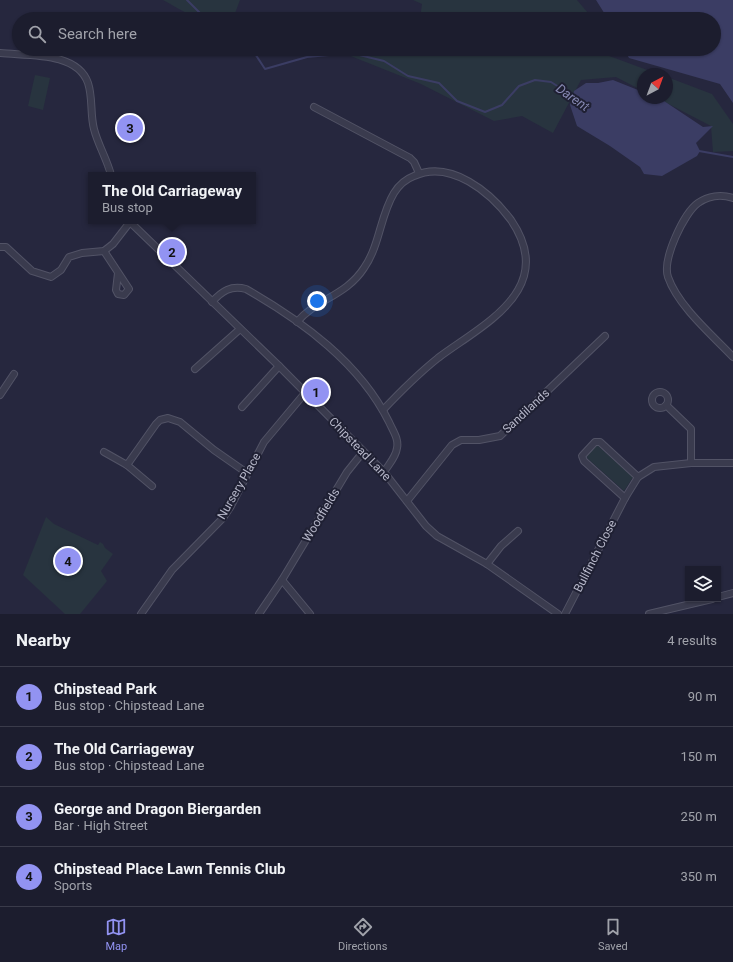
<!DOCTYPE html>
<meta charset="utf-8">
<style>
:root{--surface:#1c1d2e;--page:#292a3a;--text:#f1f3f6;--muted:#a0a2aa;--line:#3a3b4a;--accent:#9293f2}
body{margin:0;font-family:Roboto,sans-serif;background:var(--page);color:var(--text)}
.controls{position:absolute;right:12px;bottom:12px;display:grid;overflow:hidden;border-radius:0px;box-shadow:0 1px 3px #0004}
.controls button{width:36px;height:36px;display:grid;place-items:center;padding:0;border:0;border-bottom:1px solid var(--line);background:var(--surface);color:var(--text);font:20px sans-serif}
.compass{position:absolute;left:637px;top:68px;width:36px;height:36px;border-radius:50%;background:var(--surface);box-shadow:0 1px 3px #0004;rotate:41deg}
.you{position:absolute;left:317px;top:301px;width:14px;height:14px;margin:-10px;border:3px solid #fff;border-radius:50%;background:#1a73e8;box-shadow:0 0 0 6px #1a73e833}
.badge{display:grid;place-items:center;width:26px;height:26px;border-radius:50%;background:var(--accent);color:#111;font-size:13px;font-weight:700}
.pin{position:absolute;translate:-50% -50%;border:2px solid #fff;box-shadow:0 1px 4px #0006}
.popup{position:absolute;left:88px;top:172px;width:168px;height:52px;box-sizing:border-box;display:grid;place-content:center;border-radius:0px;background:var(--surface);filter:drop-shadow(0 1px 3px #0005);font-size:13px;white-space:nowrap;color:var(--muted)}
.popup b{font-size:15px;color:var(--text)}
.popup::after{content:'';position:absolute;left:50%;top:100%;margin-left:-8px;border:8px solid transparent;border-top-color:var(--surface)}
.list{margin:0;padding:0;list-style:none}
h2{display:flex;justify-content:space-between;align-items:center;height:52px;margin:0;padding:0 16px;font-size:17px}
h2 small{font-size:13px;font-weight:400;color:var(--muted)}
.list li{display:grid;grid-template-columns:26px 1fr auto;gap:12px;align-items:center;box-sizing:border-box;height:60px;padding:0 16px;border-top:1px solid var(--line)}
.list b{display:block;font-size:15px;white-space:nowrap}
.list p{margin:0;font-size:13px;white-space:nowrap;color:var(--muted)}
.list em{font-size:13px;font-style:normal;color:var(--muted)}
.icon{flex:none;width:22px;height:22px;fill:none;stroke:currentColor;stroke-width:2;stroke-linecap:round;stroke-linejoin:round}
.map{position:relative;flex:none;width:733px;height:614px;overflow:hidden}
.search{position:absolute;background:var(--surface);box-shadow:0 1px 3px #0004;left:12px;right:12px;top:12px;height:44px;display:flex;align-items:center;gap:10px;box-sizing:border-box;padding:0 14px;border-radius:22px;color:var(--muted);font-size:15px}
.sheet{height:292px;background:var(--surface)}
nav{display:flex;justify-content:space-around;align-items:center;box-sizing:border-box;height:56px;border-top:1px solid var(--line);background:var(--surface);font-size:11px;color:var(--muted)}
nav a{display:grid;justify-items:center;gap:2px}
nav .on{color:var(--accent)}
.map>svg:first-child{display:block}
.green{fill:#28343f}
.water{fill:#3b3d64}
.lines{fill:none;stroke-linecap:round;stroke-linejoin:round}
.stream{stroke:#3b3d64;stroke-width:2}
.street-casing{stroke:#525366;stroke-width:8}
.street{stroke:#3a3b4e;stroke-width:6}
.labels{text-anchor:middle;stroke-width:4;stroke-linejoin:round;paint-order:stroke}
.street-label{font-size:12px;fill:#b6b7c9;stroke:#1f2033}
.water-label{font-size:13px;font-style:italic;fill:#8789b3;stroke:#1f2033}
</style>
<div class="map">
<svg width="733" height="614" viewBox="0 0 733 614">
<rect width="100%" height="100%" fill="#26273e"/>
<!-- green -->
<g class="green">
<path d="M163,0H240L234,16C200,25 191,15 163,0Z"/>
<path d="M413,0H577L593,19H420L422,4Z"/>
<path d="M333,49H602L604,54L658,74H643V91L616,77L581,80L553,133L522,116L494,121L421,84Z"/>
<path d="M35,75L50,78L43,110L28,106Z"/>
<path d="M667,77L712,94L733,124V151L713,152L711,126L657,98H667Z"/>
<path d="M597,445L633,477L624,491L586,457Z"/>
<path d="M46,517L54,524L98,545L100,542L103,544L105,548L113,554L101,571L107,581L80,614H65L23,575Z"/>
</g>
<!-- water -->
<g class="water">
<path d="M596,0H733V103L720,84L629,58L624,49H714V19H608Z"/>
<path d="M613,80L643,92V98L661,99L703,127L713,126L696,143L700,151L697,156L662,176L644,174L640,167L610,146L577,126L570,105L574,91L586,83H598Z"/>
</g>
<g class="lines">
<!-- stream -->
<g class="stream">
<path d="M187,0L201,14L218,19"/>
<path d="M252,49L265,69L307,57L351,53L384,61L408,76L439,83L457,101L485,112L502,105L519,86L535,80L551,82L573,96"/>
<path d="M699,151L733,157"/>
</g>
<defs>
<g id="street">
<path d="M51,19L52,16"/>
<path d="M0,53C26,56 77,51 88,83C93,98 90,114 94,129C98,145 107,159 111,175"/>
<path d="M314,107L410,158L414,162L419,173"/>
<path d="M733,198C721,194 708,196 698,203C684,213 662,259 668,277C678,306 712,335 733,357"/>
<path d="M129,221L279,366L384,472L426,526L437,536L487,564L558,614"/>
<path d="M0,247H6L32,271L51,277L61,270L69,257L82,253L104,251L113,244L130,222"/>
<path d="M104,251L129,289L124,295L118,294L116,290L118,273"/>
<path d="M212,302C222,291 231,285 246,289C302,321 360,363 389,422C393,431 399,439 397,448C396,457 389,464 384,472"/>
<path d="M297,322C316,299 346,296 364,268C380,245 380,216 394,193C399,185 406,179 414,176C451,159 491,193 511,220C526,242 532,266 518,290C502,318 463,339 438,358C418,374 400,392 383,410"/>
<path d="M195,369L240,329"/>
<circle cx="660" cy="400" r="8"/>
<path d="M0,395L14,374"/>
<path d="M666,405L691,429V463"/>
<path d="M242,407L279,366"/>
<path d="M104,452L127,465L152,486"/>
<path d="M127,465L156,424L160,420L168,418L180,422L214,450L247,473"/>
<path d="M625,498L584,461L582,456L595,442H600L638,477"/>
<path d="M407,501L452,445L461,440H479L500,436L605,336"/>
<path d="M487,564L501,546L518,531"/>
<path d="M718,597L733,593"/>
<path d="M141,614L172,570L223,518L231,506L264,442L305,393"/>
<path d="M259,614L282,580"/>
<path d="M310,614L282,580L347,472L363,452"/>
<path d="M565,614L625,498L638,477L654,467L691,463H733"/>
<path d="M649,614L712,599"/>
</g>
</defs>
<!-- street casing -->
<use href="#street" class="street-casing"/>
<!-- street -->
<use href="#street" class="street"/>
</g>
<g class="labels">
<!-- street labels -->
<g class="street-label">
<text transform="translate(526 411) rotate(-43)" y="4">Sandilands</text>
<text transform="translate(360 449) rotate(46)" y="4">Chipstead Lane</text>
<text transform="translate(239 486) rotate(-60)" y="4">Nursery Place</text>
<text transform="translate(321 515) rotate(-59)" y="4">Woodfields</text>
<text transform="translate(595 556) rotate(-63)" y="4">Bullfinch Close</text>
</g>
<!-- water labels -->
<g class="water-label">
<text transform="translate(573 97) rotate(35)" y="5">Darent</text>
</g>
</g>
</svg>
<div class="controls">
<button><svg class="icon" aria-label="layers" viewBox="0 0 24 24"><path d="M12 4l9 5-9 5-9-5zM3 14l9 5 9-5"/></svg></button>
</div>
<svg class="compass" viewBox="-18 -18 36 36"><path d="M0-13l5 13h-10z" fill="#e53935"/><path d="M0 13l5-13h-10z" fill="#a0a2aa"/></svg>
<div class="you"></div>
<div class="pin badge" style="left:316px;top:392px">1</div>
<div class="pin badge" style="left:172px;top:252px">2</div>
<div class="popup"><b>The Old Carriageway</b>Bus stop</div>
<div class="pin badge" style="left:130px;top:128px">3</div>
<div class="pin badge" style="left:68px;top:561px">4</div>
<div class="search"><svg class="icon" aria-label="search" viewBox="0 0 24 24"><circle cx="10" cy="10" r="6"/><path d="M15 15l6 6"/></svg>Search here</div>
</div>
<section class="sheet">
<h2>Nearby<small>4 results</small></h2>
<ul class="list">
<li><span class="badge">1</span><div><b>Chipstead Park</b><p>Bus stop · Chipstead Lane</p></div><em>90 m</em></li>
<li><span class="badge">2</span><div><b>The Old Carriageway</b><p>Bus stop · Chipstead Lane</p></div><em>150 m</em></li>
<li><span class="badge">3</span><div><b>George and Dragon Biergarden</b><p>Bar · High Street</p></div><em>250 m</em></li>
<li><span class="badge">4</span><div><b>Chipstead Place Lawn Tennis Club</b><p>Sports</p></div><em>350 m</em></li>
</ul>
</section>
<nav>
<a class="on"><svg class="icon" aria-label="map" viewBox="0 0 24 24"><path d="M3 6l6-2 6 2 6-2v14l-6 2-6-2-6 2zM9 4v14M15 6v14"/></svg>Map</a>
<a><svg class="icon" aria-label="directions" viewBox="0 0 24 24"><path d="M12 3l9 9-9 9-9-9zM9 14v-3h6M13 9l2 2-2 2"/></svg>Directions</a>
<a><svg class="icon" aria-label="saved" viewBox="0 0 24 24"><path d="M7 4h10v16l-5-4-5 4z"/></svg>Saved</a>
</nav>
